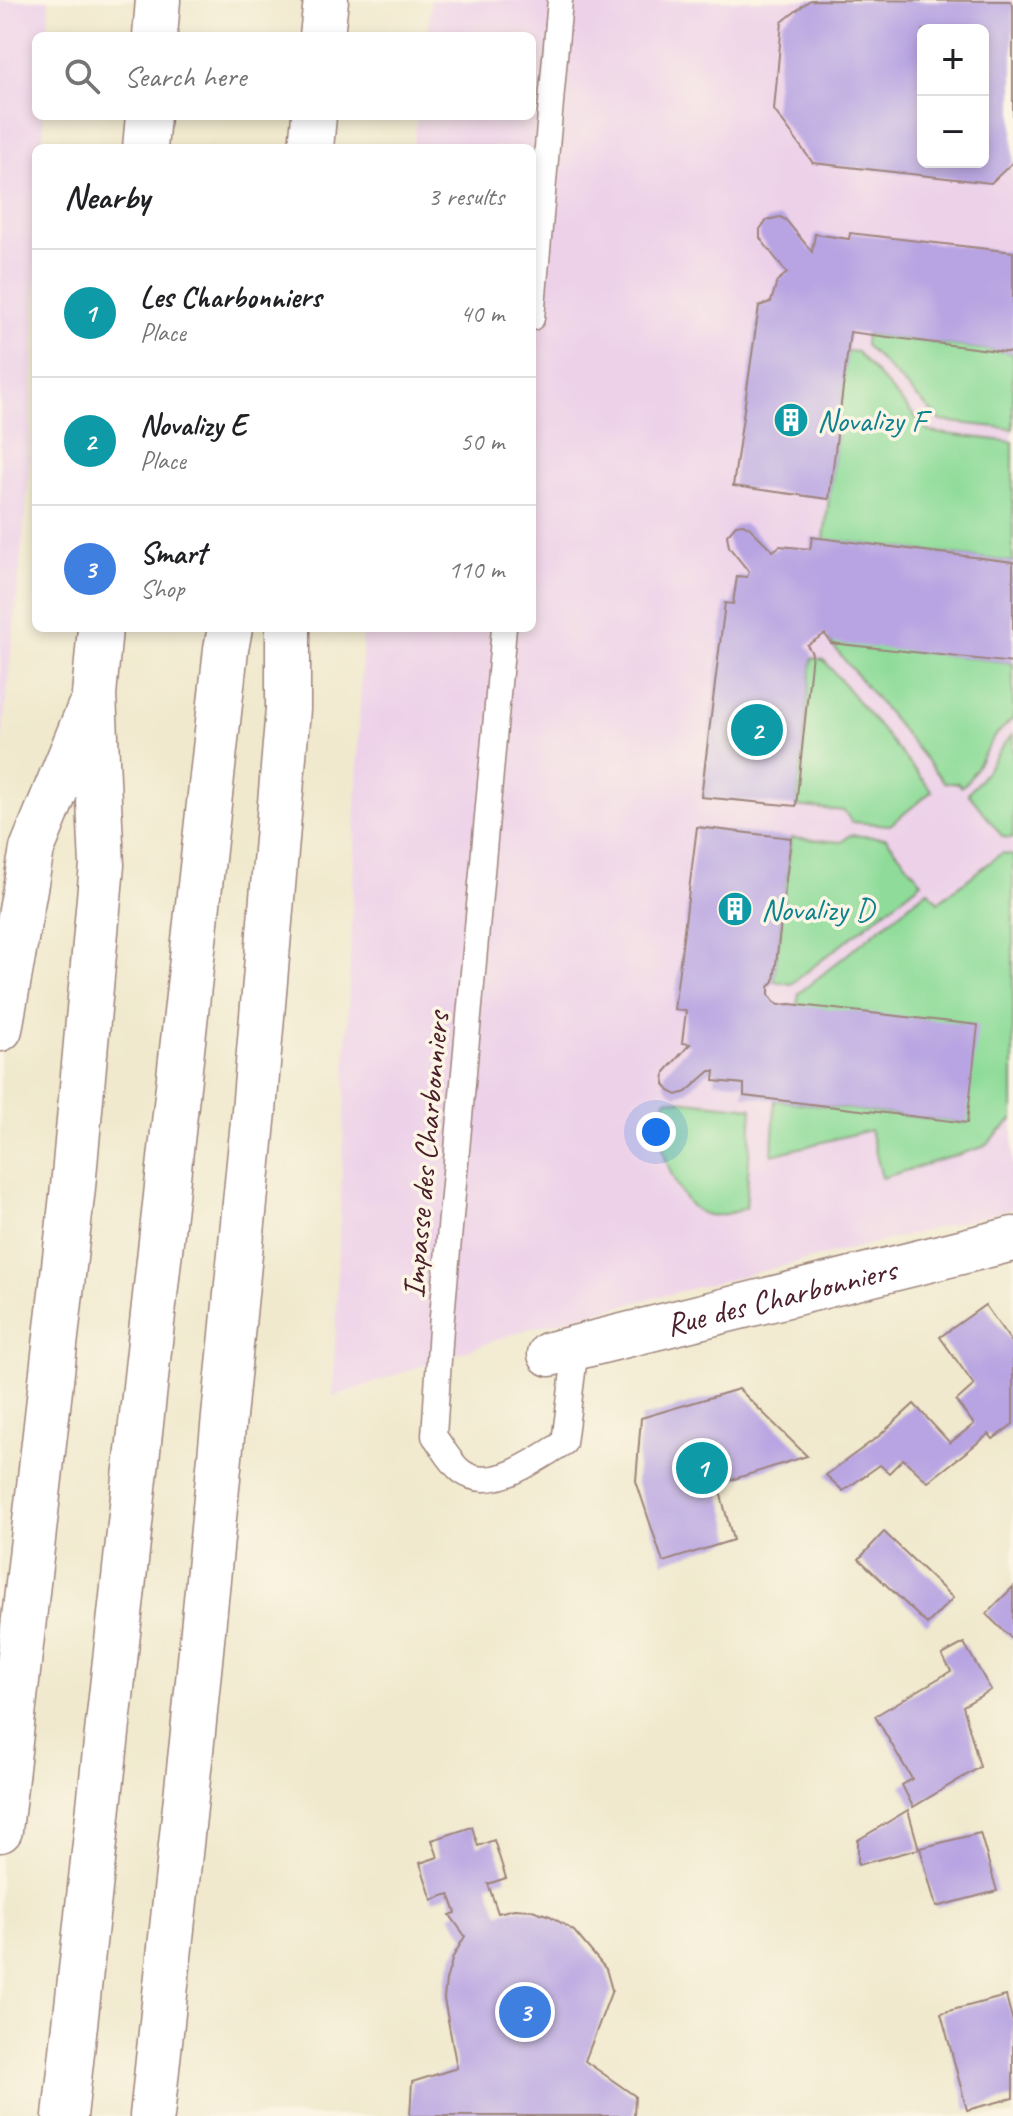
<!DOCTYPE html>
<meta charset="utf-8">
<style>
:root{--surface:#fff;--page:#f2f2f2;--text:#202124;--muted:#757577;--line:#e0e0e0;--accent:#0b8043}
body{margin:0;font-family:Caveat,sans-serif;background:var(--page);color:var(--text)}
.controls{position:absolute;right:24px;top:24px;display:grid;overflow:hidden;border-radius:12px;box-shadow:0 4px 12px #0003}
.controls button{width:72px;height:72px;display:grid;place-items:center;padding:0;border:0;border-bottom:2px solid var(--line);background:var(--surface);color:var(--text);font:40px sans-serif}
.you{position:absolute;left:656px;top:1132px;width:28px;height:28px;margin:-20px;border:6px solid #fff;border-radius:50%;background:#1a73e8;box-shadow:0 0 0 12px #1a73e833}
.badge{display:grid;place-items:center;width:52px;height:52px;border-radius:50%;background:var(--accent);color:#fff;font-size:26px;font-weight:700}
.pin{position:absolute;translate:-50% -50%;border:4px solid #fff;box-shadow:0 2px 8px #0006}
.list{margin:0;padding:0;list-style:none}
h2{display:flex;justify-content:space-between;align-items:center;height:104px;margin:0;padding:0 32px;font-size:34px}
h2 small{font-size:26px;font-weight:400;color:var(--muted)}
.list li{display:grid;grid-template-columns:52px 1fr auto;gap:24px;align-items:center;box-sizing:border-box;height:128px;padding:0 32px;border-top:2px solid var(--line)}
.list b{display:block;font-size:30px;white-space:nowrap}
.list p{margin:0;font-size:26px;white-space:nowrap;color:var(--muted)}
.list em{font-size:26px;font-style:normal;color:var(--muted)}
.icon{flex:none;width:44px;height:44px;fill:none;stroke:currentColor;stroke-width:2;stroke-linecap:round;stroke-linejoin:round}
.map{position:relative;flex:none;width:1013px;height:2116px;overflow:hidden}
.search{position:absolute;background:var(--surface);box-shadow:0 4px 12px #0003;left:32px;top:32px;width:504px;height:88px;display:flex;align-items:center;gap:20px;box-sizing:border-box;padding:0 28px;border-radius:12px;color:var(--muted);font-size:30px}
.panel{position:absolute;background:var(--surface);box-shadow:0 4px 12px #0003;left:32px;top:144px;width:504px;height:488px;border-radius:12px}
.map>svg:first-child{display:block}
.built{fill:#edd1e9;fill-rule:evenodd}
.green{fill:#8fdc9a;stroke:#6c7e62;stroke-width:2}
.building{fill:#b8a4e2;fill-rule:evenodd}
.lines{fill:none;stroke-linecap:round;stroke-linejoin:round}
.lane-casing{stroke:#9d847c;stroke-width:27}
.street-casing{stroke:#9d847c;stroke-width:47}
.highway-casing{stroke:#9d847c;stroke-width:47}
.lane{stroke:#fff;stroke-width:24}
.street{stroke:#fff;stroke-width:44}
.highway{stroke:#fff;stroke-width:44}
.labels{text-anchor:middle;stroke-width:7;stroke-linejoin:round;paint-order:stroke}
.culture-label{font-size:32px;fill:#0d838f;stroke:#fcf5e5;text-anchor:start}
.street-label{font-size:32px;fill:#4a1f2b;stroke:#fcf5e5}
</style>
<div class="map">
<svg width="1013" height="2116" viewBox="0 0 1013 2116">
<rect width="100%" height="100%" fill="#fcf5e5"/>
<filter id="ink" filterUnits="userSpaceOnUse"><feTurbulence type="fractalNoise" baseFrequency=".0125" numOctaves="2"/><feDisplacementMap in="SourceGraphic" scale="16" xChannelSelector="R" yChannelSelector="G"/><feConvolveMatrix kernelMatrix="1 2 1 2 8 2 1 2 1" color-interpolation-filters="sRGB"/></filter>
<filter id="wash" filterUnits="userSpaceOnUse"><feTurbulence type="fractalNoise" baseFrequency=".006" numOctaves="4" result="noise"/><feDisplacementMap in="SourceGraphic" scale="32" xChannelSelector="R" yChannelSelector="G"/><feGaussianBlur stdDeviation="1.8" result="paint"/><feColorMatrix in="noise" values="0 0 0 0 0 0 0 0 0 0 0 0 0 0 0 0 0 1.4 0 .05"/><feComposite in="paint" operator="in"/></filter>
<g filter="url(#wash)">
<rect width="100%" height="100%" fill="#f0e9cd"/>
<!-- built -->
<g class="built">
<path d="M0,0H49L48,36H36V116H44L43,148H36V303L28,489L0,760Z"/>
<path d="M431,0H1013V1209L528,1329L333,1397L363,628H532V148H413L417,116H532V36H427ZM923,30H983V162H923Z"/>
</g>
<!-- green -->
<g class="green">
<path d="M866,334L1013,353V429L941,421L865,345Z"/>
<path d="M847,351L857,352L929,432L1013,442V562L824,539Z"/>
<path d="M829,641L1013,663V718L994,737L968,781L961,787L959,783H945Z"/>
<path d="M812,658L824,660L932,791L890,825L852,822L844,811L796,806Z"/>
<path d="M1013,734V838L1003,837L968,793C987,776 995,752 1013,734Z"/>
<path d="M850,835L886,838L922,882L791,984L774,981L791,838L842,842Z"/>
<path d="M1002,853L1013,855V1119L983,1147L882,1178L870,1130L772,1155L775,1100L967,1123L797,1005L799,993L928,890L938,902Z"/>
<path d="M666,1099L752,1108L746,1208C734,1212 721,1217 708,1215C683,1211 662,1160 662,1137C661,1125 664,1112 666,1099Z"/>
</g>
<g id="blocks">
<!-- building -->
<g class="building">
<path d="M810,0L1010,1L1013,5V162L991,183L813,163L774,110L782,22ZM923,30H983V162H923Z"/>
<path d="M780,217L786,220L812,252L815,234L849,239L850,233L1013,252V353L850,332L829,499L733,486L759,306L771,302L777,281L787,273L760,238V229L767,220Z"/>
<path d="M743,524L749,527L773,551L780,546L810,549L812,537L1013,562V663L831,643L825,634L807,645L812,653L796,806L701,797L725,603L733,604L737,576L747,577L749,572L729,547L727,535L736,525Z"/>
<path d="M697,827L791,838L774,981L769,987V995L774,1002L779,1005L790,1004L978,1025L967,1123L744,1096V1084L714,1081L715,1071H710L686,1092L677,1095L669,1091L664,1084L665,1072L690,1044L682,1043L686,1011L674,1010Z"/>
<path d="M985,1305L1013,1344V1424L993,1439L989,1434L928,1482L903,1459L889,1473L880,1465L843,1491L826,1475L879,1436L914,1404L950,1443L974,1424L956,1401L974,1385L940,1337Z"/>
<path d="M739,1389L807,1456L718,1484L733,1540L663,1562L636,1481L641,1418Z"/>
<path d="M884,1532L953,1598L927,1624L859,1559Z"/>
<path d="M1013,1587V1640L986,1614Z"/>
<path d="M964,1643L991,1690L963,1706L980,1767L913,1807L902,1785L912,1779L875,1716L951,1671L942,1655Z"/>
<path d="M908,1810L919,1849L858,1865V1840Z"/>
<path d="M472,1827L478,1846L494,1840L506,1878L488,1884L498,1913L514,1909L532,1910L550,1916L574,1931L606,1969L612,1990L585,2061L635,2096L634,2116H410L412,2082L457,2068L444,1999L446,1980L453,1957L465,1936L450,1915L456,1913L449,1894L432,1900L420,1863L438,1857L432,1840Z"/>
<path d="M980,1833L997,1891L936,1907L920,1848Z"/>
<path d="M1006,1996L1013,2022V2098L967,2110L941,2013Z"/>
</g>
</g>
</g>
<g filter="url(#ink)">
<use href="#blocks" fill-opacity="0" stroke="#9d847c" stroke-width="2"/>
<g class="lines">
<defs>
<g id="lane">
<path d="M532,318L560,0"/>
<path d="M504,628L441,1328L434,1436C442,1446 450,1462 461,1471C492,1495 537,1458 564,1443L576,1348"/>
</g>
<g id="street">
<path id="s1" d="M550,1354L1013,1239"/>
</g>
<g id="highway">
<path d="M155,36L158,0"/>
<path d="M322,36L326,0"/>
<path d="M145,148L148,116"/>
<path d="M311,148L314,116"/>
<path d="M0,1029L32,849L89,709"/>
<path d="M0,1830L73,1187L102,865L94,695L100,628"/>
<path d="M65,2116L226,649L230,628"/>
<path d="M152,2116L193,1732L254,1111L288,709V628"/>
</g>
</defs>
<!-- lane casing -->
<use href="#lane" class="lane-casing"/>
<!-- street casing -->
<use href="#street" class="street-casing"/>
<!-- highway casing -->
<use href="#highway" class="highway-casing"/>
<!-- lane -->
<use href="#lane" class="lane"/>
<!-- street -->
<use href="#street" class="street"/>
<!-- highway -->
<use href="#highway" class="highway"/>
</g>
</g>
<!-- icons -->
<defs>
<symbol id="building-disc" viewBox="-11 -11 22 22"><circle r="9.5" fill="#0f9aa8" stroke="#fcf5e5"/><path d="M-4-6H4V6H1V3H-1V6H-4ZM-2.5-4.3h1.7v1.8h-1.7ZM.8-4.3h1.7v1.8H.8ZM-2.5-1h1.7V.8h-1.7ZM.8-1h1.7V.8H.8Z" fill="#fff"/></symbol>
</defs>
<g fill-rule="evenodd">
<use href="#building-disc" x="771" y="400" width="40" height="40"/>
<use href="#building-disc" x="715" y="889" width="40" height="40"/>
</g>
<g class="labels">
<!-- culture labels -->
<g class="culture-label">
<text x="817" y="431">Novalizy F</text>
<text x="761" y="920">Novalizy D</text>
</g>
<!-- street labels -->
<g class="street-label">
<text transform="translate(425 1155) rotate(-85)" y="11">Impasse des Charbonniers</text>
<text dy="11" stroke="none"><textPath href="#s1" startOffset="238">Rue des Charbonniers</textPath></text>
</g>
</g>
</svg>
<div class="controls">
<button>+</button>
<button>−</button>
</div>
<div class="you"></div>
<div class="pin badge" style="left:702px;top:1468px;background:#0f9aa8">1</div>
<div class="pin badge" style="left:757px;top:730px;background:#0f9aa8">2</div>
<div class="pin badge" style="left:525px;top:2012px;background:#3f7fe0">3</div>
<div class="search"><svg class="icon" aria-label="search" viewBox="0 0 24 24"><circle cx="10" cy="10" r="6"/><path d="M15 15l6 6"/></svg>Search here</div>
<section class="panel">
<h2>Nearby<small>3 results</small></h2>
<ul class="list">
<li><span class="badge" style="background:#0f9aa8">1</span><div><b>Les Charbonniers</b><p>Place</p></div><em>40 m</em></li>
<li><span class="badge" style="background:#0f9aa8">2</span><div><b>Novalizy E</b><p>Place</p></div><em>50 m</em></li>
<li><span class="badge" style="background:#3f7fe0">3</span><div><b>Smart</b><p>Shop</p></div><em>110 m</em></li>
</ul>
</section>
</div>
